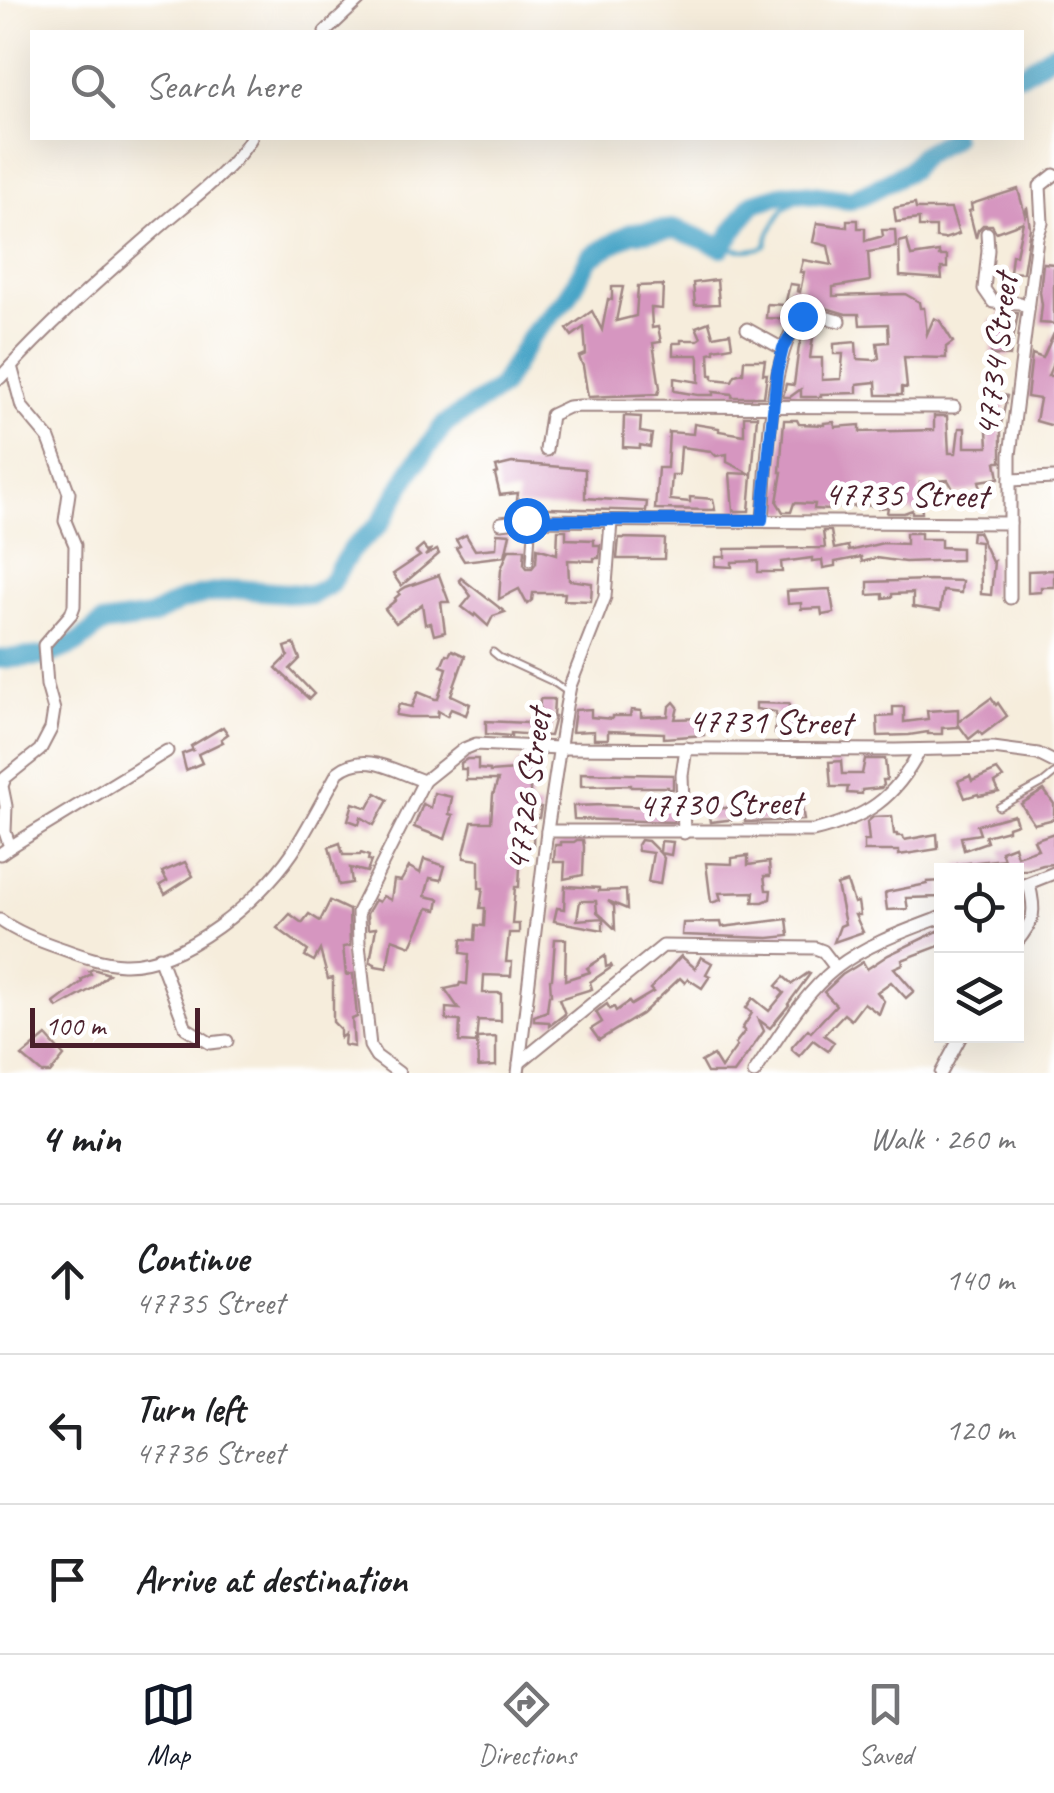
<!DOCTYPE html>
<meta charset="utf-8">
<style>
:root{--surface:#fff;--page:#f6f6f6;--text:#202124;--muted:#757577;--line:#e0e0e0;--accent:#111827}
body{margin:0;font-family:Caveat,sans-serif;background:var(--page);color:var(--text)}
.controls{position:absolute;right:30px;bottom:30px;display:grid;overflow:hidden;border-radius:0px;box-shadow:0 10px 40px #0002}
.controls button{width:90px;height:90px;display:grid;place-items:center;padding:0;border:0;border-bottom:2px solid var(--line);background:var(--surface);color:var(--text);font:50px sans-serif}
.scale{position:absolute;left:30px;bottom:25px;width:170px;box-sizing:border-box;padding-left:10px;border:5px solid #4a1f2b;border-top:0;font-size:28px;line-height:35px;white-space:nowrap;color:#4a1f2b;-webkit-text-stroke:8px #fff;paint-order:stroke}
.stop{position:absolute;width:30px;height:30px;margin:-22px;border:8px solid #1a73e8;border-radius:50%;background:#fff}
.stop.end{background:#1a73e8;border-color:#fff;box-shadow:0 2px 10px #0008}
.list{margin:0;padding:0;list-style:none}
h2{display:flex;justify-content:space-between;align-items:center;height:130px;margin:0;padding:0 40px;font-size:42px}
h2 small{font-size:32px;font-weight:400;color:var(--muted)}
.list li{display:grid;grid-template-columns:65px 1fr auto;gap:30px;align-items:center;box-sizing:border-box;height:150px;padding:0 40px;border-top:2px solid var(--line)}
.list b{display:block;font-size:38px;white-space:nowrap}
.list p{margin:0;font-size:32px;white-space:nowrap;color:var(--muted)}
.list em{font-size:32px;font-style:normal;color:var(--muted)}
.icon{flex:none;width:55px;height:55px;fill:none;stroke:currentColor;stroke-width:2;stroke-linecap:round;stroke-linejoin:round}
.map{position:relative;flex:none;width:1054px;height:1073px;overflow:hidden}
.search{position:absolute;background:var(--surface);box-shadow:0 10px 40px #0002;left:30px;right:30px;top:30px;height:110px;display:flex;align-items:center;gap:25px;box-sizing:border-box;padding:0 35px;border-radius:0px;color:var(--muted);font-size:38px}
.sheet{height:580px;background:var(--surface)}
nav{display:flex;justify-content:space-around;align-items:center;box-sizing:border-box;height:140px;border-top:2px solid var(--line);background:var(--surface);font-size:28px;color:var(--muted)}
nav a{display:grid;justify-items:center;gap:5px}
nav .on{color:var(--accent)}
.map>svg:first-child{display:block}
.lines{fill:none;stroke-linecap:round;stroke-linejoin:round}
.stream{stroke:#49a5c7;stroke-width:4}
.river{stroke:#49a5c7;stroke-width:20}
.building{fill:#d696c0}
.lane-casing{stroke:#a08684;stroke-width:9}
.street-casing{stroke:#a08684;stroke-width:15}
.lane{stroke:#fff;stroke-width:5}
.street{stroke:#fff;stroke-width:11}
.route{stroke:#1a73e8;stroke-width:12}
.labels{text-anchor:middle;stroke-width:10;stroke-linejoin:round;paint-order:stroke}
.street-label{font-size:35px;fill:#4a1f2b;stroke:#fff}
</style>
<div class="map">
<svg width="1054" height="1073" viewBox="0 0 1054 1073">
<rect width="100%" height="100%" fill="#fff"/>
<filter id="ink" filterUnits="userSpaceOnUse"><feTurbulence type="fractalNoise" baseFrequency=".01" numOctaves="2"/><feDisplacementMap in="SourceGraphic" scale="20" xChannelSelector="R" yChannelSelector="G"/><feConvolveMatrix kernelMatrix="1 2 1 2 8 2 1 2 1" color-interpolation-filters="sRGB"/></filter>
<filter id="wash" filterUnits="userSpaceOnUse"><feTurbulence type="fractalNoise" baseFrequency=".0048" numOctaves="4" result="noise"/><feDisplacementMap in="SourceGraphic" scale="40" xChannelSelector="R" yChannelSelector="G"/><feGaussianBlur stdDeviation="2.25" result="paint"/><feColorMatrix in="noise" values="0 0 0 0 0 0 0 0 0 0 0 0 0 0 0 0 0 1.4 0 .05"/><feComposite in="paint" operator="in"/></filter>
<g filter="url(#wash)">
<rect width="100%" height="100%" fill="#f6eddc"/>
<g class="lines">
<!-- stream -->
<path class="stream" d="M722,247C737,250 752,252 766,246L769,233L784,208L807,196"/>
<!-- river -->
<g class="river">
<path d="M1022,74L1054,53"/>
<path d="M0,659L45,656L79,642L101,624L150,617L180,601L203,595L237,589L312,595L329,585L351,550L380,524L413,467L444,425L500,388L532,335L567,298L590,257L631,233L676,229L722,247L753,203L781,195L797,193L850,200L871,191L910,170L922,155L952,138"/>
</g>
</g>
<g id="blocks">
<!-- building -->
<g class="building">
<path d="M1018,189L1025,215L1027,207L1030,228L1023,273L1010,272L1012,255H1016L1023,222L996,232L992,225H983L978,230L976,238L969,211L972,210L971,204Z"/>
<path d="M915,204L916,209H951L959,234L944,239L936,238V227H919V219L896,222L894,208Z"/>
<path d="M847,220H858V228H865V241L883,236L882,230H895L896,247L868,252L870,281L833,287V296L905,294L919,302L920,308H924L927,334L934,318L940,321L953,342L946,347V358L904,357L907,388L902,387V395H877L876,382L857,384V393L821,394V397H801V389L790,397H783L786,384L794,385L799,346L805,329L814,330L810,358H822V380L841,379L843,354H834V344L856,342L857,359L875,360L879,358L877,343L889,342L888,324L860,325L859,314H846L816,305L795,302L793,314L789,319L766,318L767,304L785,305L790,284L798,285L797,291L800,292L804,272H800L803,260L832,265L828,246L813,242L817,223L847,227Z"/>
<path d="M907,240L911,256L939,252V256H947V268H941L942,279L900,276L899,242Z"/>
<path d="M1043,263L1054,264V324L1040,323L1042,305L1040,292Z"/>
<path d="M717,280L719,304L695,305L693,283Z"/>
<path d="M663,285L662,309L651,308L652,328L658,327L661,342L653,343L660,388L658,394L588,397L583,366L579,357L586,354L584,327L572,336L567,329L592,311L602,330L608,299L612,300V287H623L616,321L636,316L638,286Z"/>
<path d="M1001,312L1018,313L1010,356L991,355L993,339H987L991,320L999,322Z"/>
<path d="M709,322L713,336L730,333L732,346L714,349V352L709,353L710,375H713V379L732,381L735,375L743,373L744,360H765L763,374H767L764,397H732V394L713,392V395H698L674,391V378L699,382V359L698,355H673V343H681V340H698L701,338L696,327Z"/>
<path d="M1054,333V361L1048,376H1054V426L1036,421L1040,399L1027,397L1032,354L1043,358Z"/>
<path d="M992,392L1007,396L1001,424V462H996L999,478L979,481L981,489L956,494L948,480L920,482L922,513H912V510L904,513H887L888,507L878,508V505L830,508V510L814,509L815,504L794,503L791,512H783L777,502L782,472H780L784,420H797L799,424L824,425V423L834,422L835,427L860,425V432L934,430V416H947L949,453H956L959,428H965V447H988L987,430L989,411H992Z"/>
<path d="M624,416L641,417L640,432L652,434L650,447L640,445V448L623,447Z"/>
<path d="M744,416H757L749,511H733L730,473L751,474L727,462V454L716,456L711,451L681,447L679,475H672L670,500L690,502V497L713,499L715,510L655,509L658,468H667L669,432L693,434L694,424L719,428V431L744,435Z"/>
<path d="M512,463L585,469V498L647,502L646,511L516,507L518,493L500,495L495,474L498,473L496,467Z"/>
<path d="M558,530H566V539L594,540V545H600L599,558H594V561L568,560L569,580L592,583L591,601L564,600L565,593H533L532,600L527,604L519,589L499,599L501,569L509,549H525L524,564L527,568H532L536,563L537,548L557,554Z"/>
<path d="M823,531H831L834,549L848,546L849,551L883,543L906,544V533H921V539H941V547L961,548V560L905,562L876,558L862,562L861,557L835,562V566L823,568L822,560L812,561V558L781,562L782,572H758V561L732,562V567L715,566L716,557H725V549L825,548Z"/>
<path d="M972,532H978L992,562L994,561L991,595L981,594L980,542L971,541Z"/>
<path d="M497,533L510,534L505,556L464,561L456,548L460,546L456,540L466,535L475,550L496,548Z"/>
<path d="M619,538L665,539L664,559H617Z"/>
<path d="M423,546L427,551L430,550L425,556L437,550L439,554L401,586L393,574L420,556L416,552Z"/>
<path d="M1054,570V587H1041V592L1028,593V571Z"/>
<path d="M439,575L449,602H441L445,632L434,635L431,623L425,624L422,604L396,623L385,609L396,600L395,598L400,594L398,592L406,587Z"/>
<path d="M461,578L505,612L493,616L488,626L475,614L474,616L462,607L471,596L459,580Z"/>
<path d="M929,580L962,581L961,593L943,591L940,611L913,607V593L892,594V597L883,598V594L868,595V582Z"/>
<path d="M830,589L834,613L822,615L821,608L801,609V603L788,604L787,591Z"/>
<path d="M294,644L300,659L290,669L314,694L309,699L276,668L288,656L285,647Z"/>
<path d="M452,650L465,656L451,695L470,704L466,715L451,709L447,716L438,711L437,717H408L396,715L399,704L412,707L418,692L435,699H438L447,668L441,666L446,654L449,655Z"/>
<path d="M991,698L996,705L998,703L1007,716L982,735L979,731L969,739L958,724V727L942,728V734H928V732L909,735L878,736L877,717L893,716V707H904V722L928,719L927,711L958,709V722Z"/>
<path d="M540,699H554L553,717H555L550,736L511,733V736L486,734V721L547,724L539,721Z"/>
<path d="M674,702L678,707L675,719L703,718L704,735L664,738V733L608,731V739H594V731L572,732L575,710L591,709V717L612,719V716H630L631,710L641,711V717L668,716L669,707Z"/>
<path d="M756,703L789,704L788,718H807L808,734H790L789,740H779V734H775L776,712L756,709Z"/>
<path d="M223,727L228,734L221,739L223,742L198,754L202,763L186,770L182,754L193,750L191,746Z"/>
<path d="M467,759H478V769L490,770V772L516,770L517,763L541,765L539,779L530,778V806L541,807L539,818H534L533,844L521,845L519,887H515L512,924H519V933H509L506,962H512L511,976L484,975L483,993H501V1021L478,1020L476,1043L459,1042L460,1021L446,1020V1008L459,1009L445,989L459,986L460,983L467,984L469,954L461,953L462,939L475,940L476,925L484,926L485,908H480L483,888H479V860L464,858V854L472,822H491L493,795L498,780H466V769H461V763Z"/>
<path d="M865,759H885L887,780H883L884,785L881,788L862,790V794L847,793L848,787H831L829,762L841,761L842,774H862Z"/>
<path d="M997,770L1003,778L995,783L999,792L979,796L978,794L965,798L958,781L970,776L972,781Z"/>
<path d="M581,773L673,775V789H668V787H631V785L581,786Z"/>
<path d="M1044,790L1054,804V819L1034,824L1021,804Z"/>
<path d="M376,793L388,800L374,825L361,817L359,824L348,820L353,803L368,808Z"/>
<path d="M434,793L452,797L449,814L453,815L445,839L414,827L423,804L431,808Z"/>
<path d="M768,804L802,807L804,820L745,822V818L710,822L708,810L733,807V810L769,808Z"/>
<path d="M604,805L674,808V822L574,819L573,806Z"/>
<path d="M1014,815L1017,824L1008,827V830L985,836L987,842L964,850L961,837L980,834L977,825Z"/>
<path d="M892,816L894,834H897V836H903L904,840L937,834L938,849L899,855V851H864V841H869L867,822L873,817Z"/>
<path d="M1054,833L1053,864L1043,865L1027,870H959L958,864L1004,859L1001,851L1014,846L1017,856L1038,849L1034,840Z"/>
<path d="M577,840H583L584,847L583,875L564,879L565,862H554L555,845H561V842H574Z"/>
<path d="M640,840L648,841L660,853L661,841L673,842L671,855L660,853L664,858L660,884L648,882L653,853L638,851L637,845Z"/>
<path d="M340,843L343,855H360L361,853L369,856L368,860L371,861L367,872L350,868L352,883L339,885L329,847Z"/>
<path d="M748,856V865L769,862L770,876H764L766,890H771L770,899L763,902H753L754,892L719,893L721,900L711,903L706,863L732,864V858Z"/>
<path d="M424,859L445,866L441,880L430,878L425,896L439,899L437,910L428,908L411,946L392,939L387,968L375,966V964L370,962L376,928L368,929L367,914L375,900L379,902L383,896L391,900L394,880L401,881L409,867L420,873Z"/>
<path d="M185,862L193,876L165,894L160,885L167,881L162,872Z"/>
<path d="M942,881V897L906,898L908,909L887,910L885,894L887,892L927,884V882Z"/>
<path d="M847,882L854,903L858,902L860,915H855L863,932L834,942L840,926L845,924L837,885Z"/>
<path d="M565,886L599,888V891L626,890L627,909L608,901L614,906L615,929L597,912L596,901H580L577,920L603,918V930L554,921L557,908L564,909Z"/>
<path d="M330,901L349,910L350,946L343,947L346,975L353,974L357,1017L352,1019L354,1047L344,1045L345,1034L340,1038V1029L333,1022V978L328,979L320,950L314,961L305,956L308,951L277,928L290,914L302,923L309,914L320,921Z"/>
<path d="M787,919L789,936L769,938L682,935L683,923L721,922L722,927Z"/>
<path d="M942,929V945L902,960L903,964L894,968L914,991L906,998L891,982L877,992L884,1001L879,1014L864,1003L851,1020L844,1014L824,1035L834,1042L828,1051L813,1040L799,1056L792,1050V1047L808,1029L811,1032L836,1005L824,992L842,975L863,962L867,969L888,955Z"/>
<path d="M555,939H566L565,980L590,972L587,968L605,956L606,967L611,965L612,967L590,982L592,989L559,999L565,1014L549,1026V1022L534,1021V1016L547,1011L549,995H551L550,979H552Z"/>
<path d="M681,956L695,968L701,957L712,963L706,974L710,976L702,988L688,979L685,983L680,978L642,1014L599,1040L591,1029L602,1022L596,1012L607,1004L610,1009L614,1007L616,1011L629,1002L631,1005L653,992L650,989Z"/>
<path d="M93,969L109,974L93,988L57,1008L54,1003L82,982L81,980L91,974L89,971Z"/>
<path d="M808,973L810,974L788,1004L789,1005L770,1028L759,1020L764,1031L734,1073H707L701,1062L713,1055L721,1068L737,1046L735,1044L745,1031L742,1029L752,1013L746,1008L753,998L769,1011L784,993L776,986L784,977L792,984Z"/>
<path d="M46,1036L64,1056L50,1073H42L22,1056Z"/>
<path d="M496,1037V1066L478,1067L477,1038Z"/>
</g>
</g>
</g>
<g filter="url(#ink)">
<use href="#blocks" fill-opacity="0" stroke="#a08684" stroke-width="2.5"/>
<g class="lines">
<defs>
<g id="lane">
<path d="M530,562L532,532L539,523"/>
<path d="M493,652L499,657L553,682L566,691"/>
<path d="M999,807L1043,783L1054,774"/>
</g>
<g id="street">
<path d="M325,32L359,0"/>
<path d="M987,233L988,250L984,289L993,302L1020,303L1028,308"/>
<path d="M747,329L783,349"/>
<path d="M0,378C49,323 107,273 163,224C191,200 233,169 251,138"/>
<path d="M546,450L551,415L568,407L580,406L954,407"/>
<path d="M1010,480L1054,478"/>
<path d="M763,520C767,472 769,342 805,313C817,313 827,319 840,321"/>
<path d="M501,523L526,520L1010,523"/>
<path d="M1010,598V455L1037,238L1042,223L1040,186L1054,175"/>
<path d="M547,831H813C866,818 895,799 920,750"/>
<path d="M684,833L682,775L686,748"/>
<path d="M10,847L167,751"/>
<path d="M0,854L10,847L5,832L6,806L2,786L5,778L40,750L51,729L54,710L47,685L44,645L71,614L74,606L75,545L65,521L69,493L49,439L22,407L11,366"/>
<path d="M1016,888L1054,873"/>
<path d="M0,920C18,933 42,942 63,949C82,956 102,963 123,964C183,966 260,900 292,853C309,827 323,799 338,772C366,750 395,772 424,781L464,749L476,744L559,748L895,750L993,748L1038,754L1054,762"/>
<path d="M1016,943C1035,920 1036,912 1029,884"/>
<path d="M159,957L186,1028L210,1043L227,1041"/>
<path d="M519,1063L663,946L815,948L823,951L836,968"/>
<path d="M399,1073L376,1056L370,1046L359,944L358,912L424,781"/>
<path d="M518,1073L547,831L566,706L570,686L605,597L611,522"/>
<path d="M754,1073C779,1037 802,995 836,968C867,944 905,931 942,917"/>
<path d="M941,1073L961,1036"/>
</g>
</defs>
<!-- lane casing -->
<use href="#lane" class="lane-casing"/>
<!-- street casing -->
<use href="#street" class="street-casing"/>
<!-- lane -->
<use href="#lane" class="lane"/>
<!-- street -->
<use href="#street" class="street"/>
</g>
</g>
<g class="lines" filter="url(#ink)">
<!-- route -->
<path class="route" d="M526,520H762L777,372L783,348L802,316"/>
</g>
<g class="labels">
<!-- street labels -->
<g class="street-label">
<text transform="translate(995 355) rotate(-83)" y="12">47734 Street</text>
<text transform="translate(906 494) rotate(1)" y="12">47735 Street</text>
<text transform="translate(770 721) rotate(1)" y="12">47731 Street</text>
<text transform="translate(527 790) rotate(-82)" y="12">47726 Street</text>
<text transform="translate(720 803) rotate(-1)" y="12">47730 Street</text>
</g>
</g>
</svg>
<div class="controls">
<button><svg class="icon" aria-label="locate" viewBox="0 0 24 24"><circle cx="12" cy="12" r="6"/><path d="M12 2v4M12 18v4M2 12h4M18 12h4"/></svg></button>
<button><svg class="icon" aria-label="layers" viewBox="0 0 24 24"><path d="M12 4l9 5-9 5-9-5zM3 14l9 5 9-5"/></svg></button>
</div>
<div class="scale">100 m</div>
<div class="stop" style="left:526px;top:520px"></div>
<div class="stop end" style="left:802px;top:316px"></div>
<div class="search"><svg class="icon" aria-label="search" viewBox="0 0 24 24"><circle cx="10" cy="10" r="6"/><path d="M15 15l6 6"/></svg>Search here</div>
</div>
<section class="sheet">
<h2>4 min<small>Walk · 260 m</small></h2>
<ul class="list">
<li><svg class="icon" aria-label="ahead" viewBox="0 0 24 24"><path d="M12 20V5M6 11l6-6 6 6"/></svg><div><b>Continue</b><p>47735 Street</p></div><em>140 m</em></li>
<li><svg class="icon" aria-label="left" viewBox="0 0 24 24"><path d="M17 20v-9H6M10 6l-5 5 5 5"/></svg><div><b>Turn left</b><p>47736 Street</p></div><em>120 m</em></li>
<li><svg class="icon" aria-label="arrive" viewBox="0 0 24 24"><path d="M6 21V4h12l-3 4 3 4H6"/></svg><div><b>Arrive at destination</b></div></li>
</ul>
</section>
<nav>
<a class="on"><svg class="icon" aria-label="map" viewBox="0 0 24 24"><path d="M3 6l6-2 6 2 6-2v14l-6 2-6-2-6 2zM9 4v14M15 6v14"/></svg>Map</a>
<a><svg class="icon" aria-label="directions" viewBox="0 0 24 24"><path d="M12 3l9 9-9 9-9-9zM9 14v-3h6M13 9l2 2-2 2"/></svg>Directions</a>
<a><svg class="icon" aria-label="saved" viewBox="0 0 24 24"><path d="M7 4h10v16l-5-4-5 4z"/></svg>Saved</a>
</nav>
